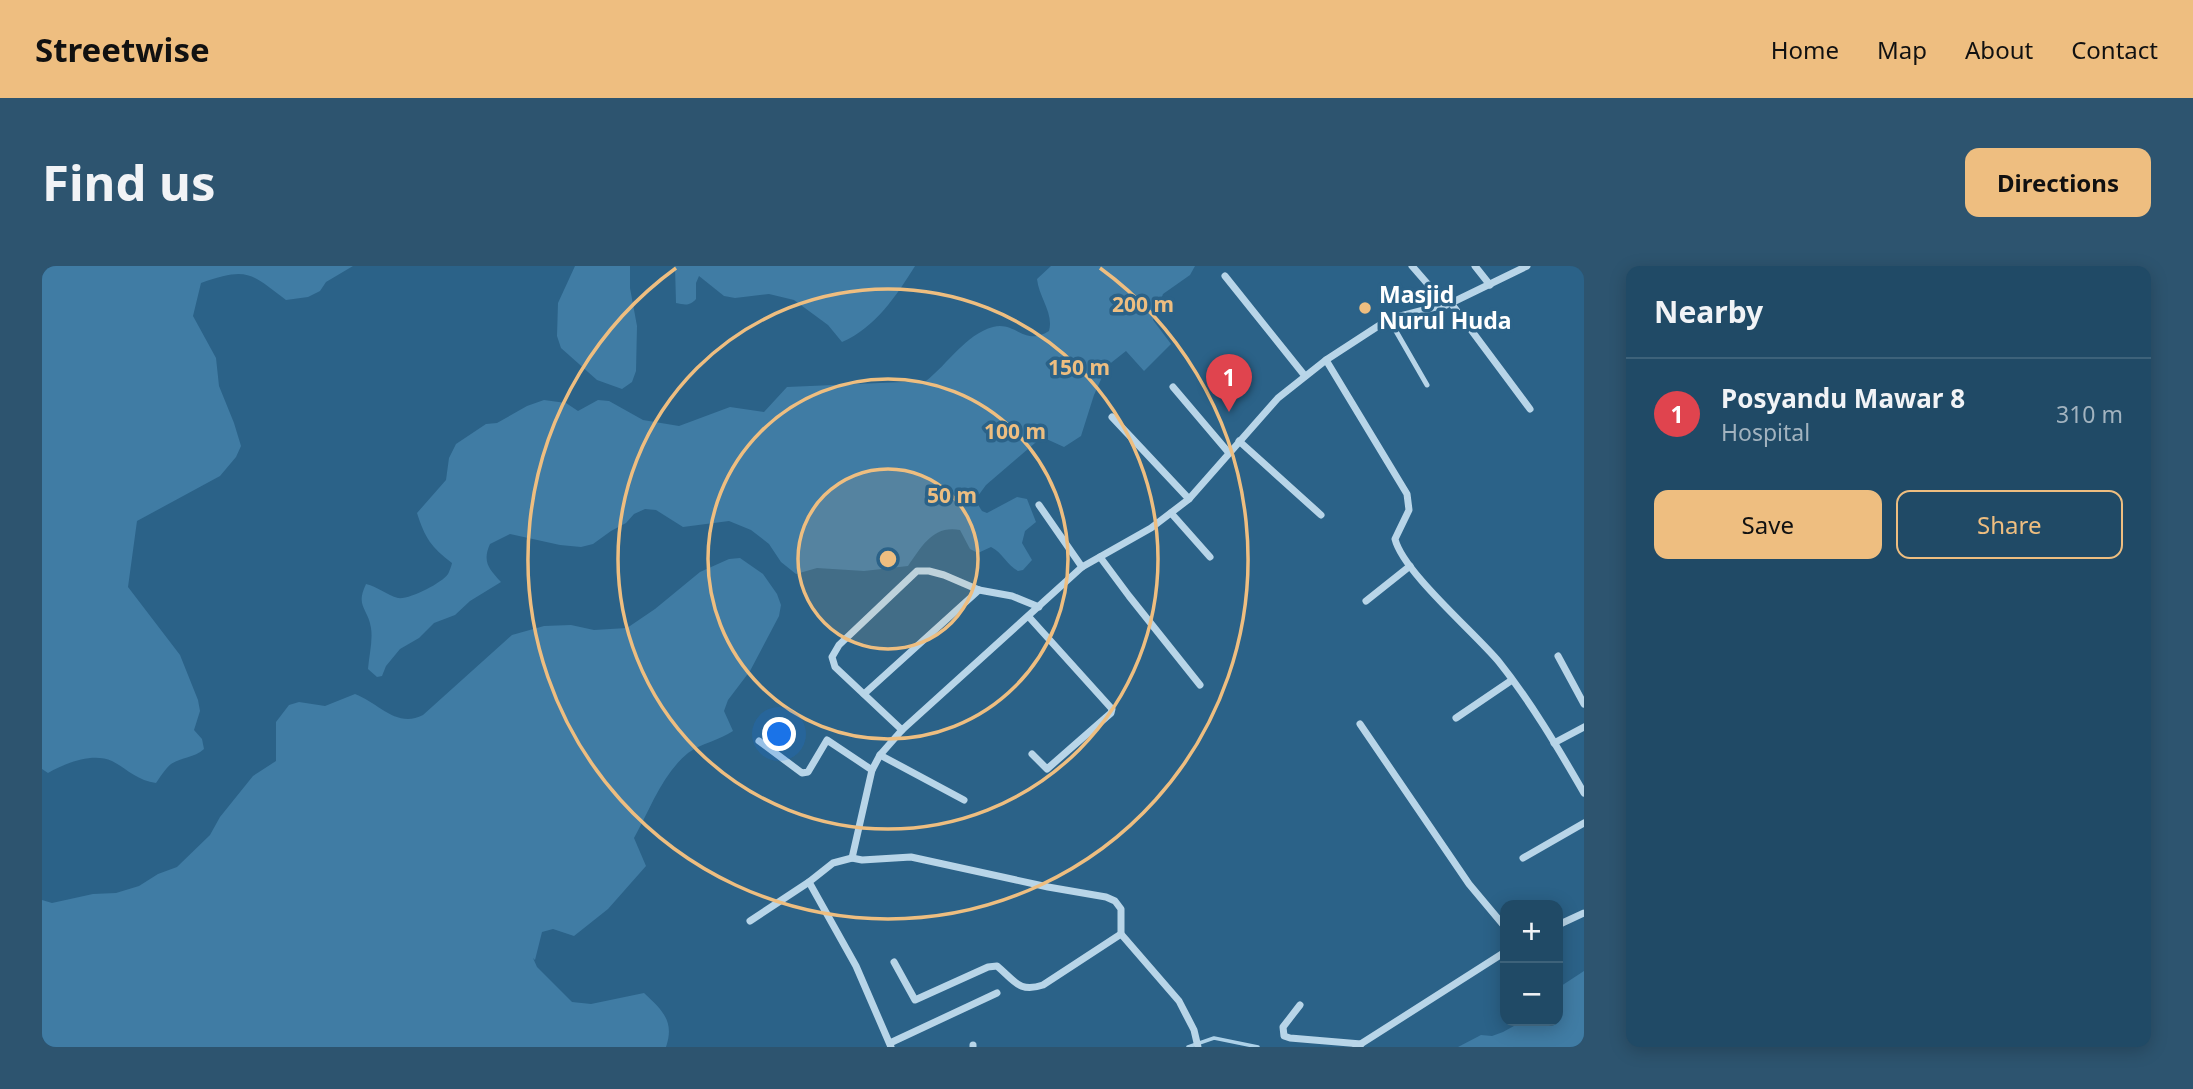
<!DOCTYPE html>
<meta charset="utf-8">
<style>
:root{--surface:#204a66;--page:#2d546f;--text:#f1f3f6;--muted:#a2b3bf;--line:#3d627a;--accent:#eebe80}
body{margin:0;font-family:"Noto Sans",sans-serif;background:var(--page);color:var(--text)}
.controls{position:absolute;right:21px;bottom:21px;display:grid;overflow:hidden;border-radius:14px;box-shadow:0 4px 18px #0003}
.controls button{width:63px;height:63px;display:grid;place-items:center;padding:0;border:0;border-bottom:2px solid var(--line);background:var(--surface);color:var(--text);font:35px sans-serif}
.you{position:absolute;left:738px;top:469px;width:24px;height:24px;margin:-18px;border:5px solid #fff;border-radius:50%;background:#1a73e8;box-shadow:0 0 0 10px #1a73e833}
.badge{display:grid;place-items:center;width:46px;height:46px;border-radius:50%;background:var(--accent);color:#fff;font-size:23px;font-weight:700}
.pin{position:absolute;translate:-50% -58px;filter:drop-shadow(0 2px 4px #0008)}
.pin::after{content:'';position:absolute;top:37px;width:24px;height:21px;background:inherit;clip-path:polygon(0 0,100% 0,50% 100%)}
.list{margin:0;padding:0;list-style:none}
h2{display:flex;justify-content:space-between;align-items:center;height:91px;margin:0;padding:0 28px;font-size:30px}
h2 small{font-size:23px;font-weight:400;color:var(--muted)}
.list li{display:grid;grid-template-columns:46px 1fr auto;gap:21px;align-items:center;box-sizing:border-box;height:112px;padding:0 28px;border-top:2px solid var(--line)}
.list b{display:block;font-size:26px;white-space:nowrap}
.list p{margin:0;font-size:23px;white-space:nowrap;color:var(--muted)}
.list em{font-size:23px;font-style:normal;color:var(--muted)}
.actions{display:flex;gap:14px;padding:21px 28px}
.actions a{flex:1;padding:16px 0;border:2px solid var(--accent);border-radius:14px;text-align:center;font-size:24px;color:var(--accent)}
.actions .main{background:var(--accent);color:#111}
.map{position:relative;flex:none;width:1542px;height:781px;overflow:hidden;border-radius:14px}
header{display:flex;align-items:center;gap:42px;box-sizing:border-box;height:98px;padding:0 35px;background:var(--accent);color:#111}
header strong{font-size:33px}
nav{display:flex;gap:38px;margin-inline-start:auto;font-size:24px}
.intro{display:flex;align-items:center;justify-content:space-between;box-sizing:border-box;height:168px;padding:0 42px}
h1{margin:0;font-size:49px}
.button{padding:18px 32px;border-radius:14px;background:var(--accent);color:#111;font-size:24px;font-weight:700}
main{display:flex;gap:42px;padding:0 42px}
aside{flex:1;background:var(--surface);border-radius:14px;box-shadow:0 4px 18px #0003}
.map>svg:first-child{display:block}
.green{fill:#407ca4}
.lines{fill:none;stroke-linecap:round;stroke-linejoin:round}
.stream{stroke:#add1e8;stroke-width:3.5}
.lane{stroke:#b8d5e8;stroke-width:5}
.street{stroke:#b8d5e8;stroke-width:7}
.ring{fill:none;stroke:#eebe80;stroke-width:3.5}
.poi-dot{fill:#eebe80;stroke:#2b6288;stroke-width:2.5}
.labels{text-anchor:middle;stroke-width:7;stroke-linejoin:round;paint-order:stroke}
.poi-label{font-size:23px;font-weight:bold;fill:#fff;stroke:#2b6288;text-anchor:start}
.centre{fill:#eebe80;stroke:#2b6288;stroke-width:3.5}
.ring-label{font-size:21px;text-anchor:middle;font-weight:bold;fill:#eebe80;stroke:#2b6288;stroke-width:7;stroke-linejoin:round;paint-order:stroke}
</style>
<header>
<strong>Streetwise</strong>
<nav><a>Home</a><a>Map</a><a>About</a><a>Contact</a></nav>
</header>
<div class="intro"><h1>Find us</h1><a class="button">Directions</a></div>
<main>
<div class="map">
<svg width="1542" height="781" viewBox="0 0 1542 781">
<rect width="100%" height="100%" fill="#2b6288"/>
<!-- green -->
<g class="green">
<path d="M0,0H311L284,16L278,25L266,31L244,34C209,8 207,0 159,17L151,50L174,92L177,120L192,157L199,180L194,191L178,210L95,255L86,321L138,389L156,434L158,445L152,464L160,473L162,483C152,492 140,491 129,498C123,503 118,511 114,517C96,515 85,503 70,495C51,486 23,497 6,507L0,503Z"/>
<path d="M533,0H588V22L595,60L594,105L590,116L580,123L555,114L519,82L515,70L516,37Z"/>
<path d="M633,0H873C855,29 833,62 800,76L786,59L752,34L727,28L693,32L682,30L657,10L654,17V33C648,40 643,39 634,37Z"/>
<path d="M1009,0H1153L1148,9L1121,28L1111,54L1129,78L1102,105L1084,85L1065,100L1052,129L1039,170L1022,181L1000,171L944,219L933,234L940,245L945,247L975,231L985,233L994,256L983,265L980,277L990,294L981,304L976,305C964,298 961,287 949,281L936,287L928,283L918,264C891,259 880,280 866,300L822,305L775,302L754,308L739,296L727,278L709,264L687,255L641,261L614,244L603,243L592,248L584,257L569,265L551,278L539,281L518,279L468,268L448,278C440,296 447,303 459,316L428,335L413,349L392,357L377,372L358,383L344,400L340,410L335,411L326,403C327,390 331,375 329,362C326,342 313,341 324,318C336,321 345,329 356,332C367,334 400,317 406,308C407,307 410,298 410,297C389,281 383,272 375,247L404,214L407,192L414,178L444,158L455,157L485,140L502,134L524,137L536,145L556,134L567,135L601,154L637,160L688,141L722,146L745,121L884,115C906,98 924,68 951,61C974,55 982,81 1007,65C1012,47 997,32 995,13Z"/>
<path d="M698,292L721,308L735,328L739,339L737,350L708,405L686,434L682,445L691,465C678,474 660,477 646,487C620,508 608,544 592,572L604,600L566,643L532,670L511,663L500,666L493,694L491,692L495,701L530,736L549,738L602,727C620,744 633,755 624,781H0V634L10,637L51,628L74,627L97,620L116,608L135,601L168,569L178,551L211,510L234,495V456L247,439L257,436L283,440L313,428C337,437 355,463 381,449L470,369L502,360L529,359L552,364L585,362L613,343L658,306L687,293Z"/>
<path d="M1542,705V781H1416L1439,769L1450,770L1461,766L1481,755H1516V722Z"/>
</g>
<g class="lines">
<!-- stream -->
<path class="stream" d="M1146,781L1172,772L1216,781"/>
<!-- lane -->
<path class="lane" d="M1347,53L1385,119"/>
<!-- street -->
<g class="street">
<path d="M1370,0L1404,39"/>
<path d="M1433,0L1448,19"/>
<path d="M1183,10L1263,110"/>
<path d="M1409,37L1488,143"/>
<path d="M1284,94L1365,228L1367,244L1353,273C1361,306 1433,367 1457,396C1489,436 1516,482 1542,527"/>
<path d="M1131,121L1187,187"/>
<path d="M1070,151L1147,233"/>
<path d="M1197,175L1279,249"/>
<path d="M997,239L1040,301"/>
<path d="M1129,247L1168,291"/>
<path d="M1058,291L1087,330L1158,419"/>
<path d="M1324,335L1368,300"/>
<path d="M987,351L1070,443L1069,447L1005,503L990,488"/>
<path d="M1516,390L1542,438"/>
<path d="M822,428L937,324"/>
<path d="M1414,452L1470,414"/>
<path d="M1318,458L1427,618L1463,661"/>
<path d="M860,464L793,401L790,391L797,379L875,305H887L902,309L937,324L970,330L997,341"/>
<path d="M717,475L760,507L766,506L785,474L830,504"/>
<path d="M1512,477L1542,461"/>
<path d="M838,489L922,534"/>
<path d="M810,592L791,597L767,616L814,700L849,781"/>
<path d="M1481,592L1542,557"/>
<path d="M708,655L767,616"/>
<path d="M1516,659L1542,647"/>
<path d="M852,696L873,734L946,701L955,700C973,715 977,727 1001,719L1079,668"/>
<path d="M1258,739L1241,761L1242,770L1248,772L1319,778"/>
<path d="M848,777L955,727"/>
<path d="M931,779V781"/>
<path d="M1156,781L1152,764L1137,735L1079,668V643L1073,635L1064,631L1006,621L869,591L820,594L810,592L830,504L838,489L860,464L1040,301L1109,262L1147,233L1236,132L1284,94L1347,53L1409,37L1485,0"/>
<path d="M1314,781L1463,686"/>
</g>
</g>
<!-- distance rings -->
<circle cx="846" cy="293" r="90" fill="#eebe80" fill-opacity=".12"/>
<g class="ring">
<circle cx="846" cy="293" r="90"/>
<circle cx="846" cy="293" r="180"/>
<circle cx="846" cy="293" r="270"/>
<path d="M1058 2A360 360 0 1 1 634 2"/>
</g>
<!-- markers -->
<circle class="poi-dot" cx="1323" cy="42" r="7"/>
<g class="labels">
<!-- poi labels -->
<g class="poi-label">
<text x="1337" y="37">Masjid<tspan x="1337" dy="26">Nurul Huda</tspan></text>
</g>
</g>
<circle cx="846" cy="293" r="10" class="centre"/>
<g class="ring-label">
<text x="1101" y="46">200 m</text>
<text x="1037" y="109">150 m</text>
<text x="973" y="173">100 m</text>
<text x="910" y="237">50 m</text>
</g>
</svg>
<div class="controls">
<button>+</button>
<button>−</button>
</div>
<div class="you"></div>
<div class="pin badge" style="left:1187px;top:146px;background:#e0444e">1</div>
</div>
<aside>
<h2>Nearby<small></small></h2>
<ul class="list">
<li><span class="badge" style="background:#e0444e">1</span><div><b>Posyandu Mawar 8</b><p>Hospital</p></div><em>310 m</em></li>
</ul>
<div class="actions"><a class="main">Save</a><a>Share</a></div>
</aside>
</main>
